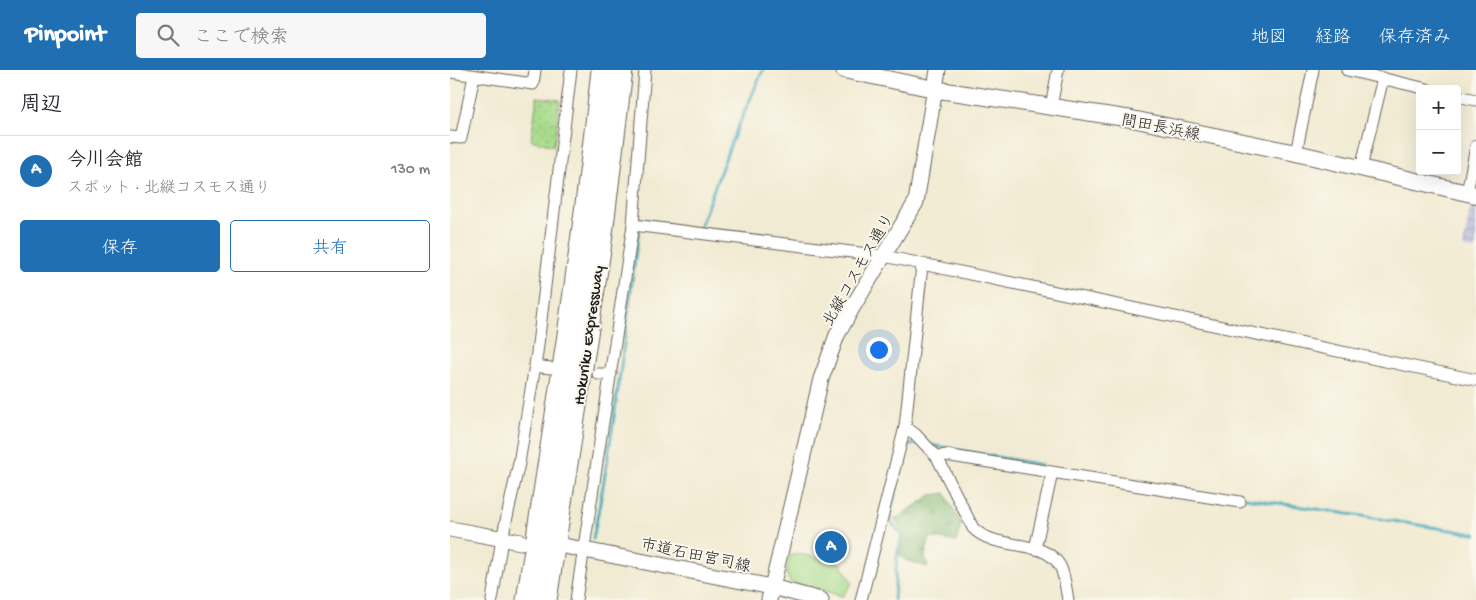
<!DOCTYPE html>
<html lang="ja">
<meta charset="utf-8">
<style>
:root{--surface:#fff;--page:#f7f7f7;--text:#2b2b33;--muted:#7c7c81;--line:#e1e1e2;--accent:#1f6fb2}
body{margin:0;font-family:"Gochi Hand","Klee One",sans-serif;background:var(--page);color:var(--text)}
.controls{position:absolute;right:15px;top:15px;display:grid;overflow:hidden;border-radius:5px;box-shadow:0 5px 20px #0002}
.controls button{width:45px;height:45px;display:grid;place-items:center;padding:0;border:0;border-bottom:1px solid var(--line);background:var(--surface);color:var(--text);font:25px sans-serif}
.you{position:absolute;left:428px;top:279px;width:18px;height:18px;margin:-12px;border:4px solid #fff;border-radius:50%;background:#1a73e8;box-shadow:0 0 0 8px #1a73e833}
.badge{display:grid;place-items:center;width:32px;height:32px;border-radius:50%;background:var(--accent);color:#fff;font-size:16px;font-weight:700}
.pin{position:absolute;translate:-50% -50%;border:2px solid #fff;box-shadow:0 1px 5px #0006}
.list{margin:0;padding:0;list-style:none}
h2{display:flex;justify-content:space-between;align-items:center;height:65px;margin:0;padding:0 20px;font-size:21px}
h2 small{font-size:16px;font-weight:400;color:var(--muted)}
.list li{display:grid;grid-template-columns:32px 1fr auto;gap:15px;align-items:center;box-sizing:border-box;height:70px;padding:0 20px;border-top:1px solid var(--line)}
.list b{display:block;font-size:19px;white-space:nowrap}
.list p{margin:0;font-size:16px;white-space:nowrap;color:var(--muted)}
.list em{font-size:16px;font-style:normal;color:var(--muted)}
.actions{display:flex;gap:10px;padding:15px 20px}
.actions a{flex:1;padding:11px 0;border:1px solid var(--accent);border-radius:5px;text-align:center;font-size:18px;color:var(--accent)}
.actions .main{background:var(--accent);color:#fff}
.icon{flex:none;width:28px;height:28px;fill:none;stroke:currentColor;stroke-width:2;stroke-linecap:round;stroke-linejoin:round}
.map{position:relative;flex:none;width:1026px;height:530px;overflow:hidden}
header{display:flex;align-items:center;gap:30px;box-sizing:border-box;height:70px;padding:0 25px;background:var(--accent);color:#fff}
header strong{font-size:24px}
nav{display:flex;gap:28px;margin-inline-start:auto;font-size:18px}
.search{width:350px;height:45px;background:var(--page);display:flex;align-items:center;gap:12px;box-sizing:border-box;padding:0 18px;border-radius:5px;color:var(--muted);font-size:19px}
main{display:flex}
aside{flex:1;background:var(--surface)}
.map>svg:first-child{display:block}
.industrial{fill:url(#industrial-grid)}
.green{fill:url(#green-dots);stroke:#627c53}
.forest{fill:url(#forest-firs);stroke:#506c49}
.pitch{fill:#a7db8a;stroke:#627c53}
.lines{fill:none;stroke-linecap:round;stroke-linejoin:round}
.stream{stroke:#3eaabd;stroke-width:3}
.minor-casing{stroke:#67645c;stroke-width:13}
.tertiary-casing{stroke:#67645c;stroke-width:17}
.secondary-casing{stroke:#67645c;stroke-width:18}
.motorway-casing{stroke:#67645c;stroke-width:23}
.minor{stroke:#fff;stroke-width:11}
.tertiary{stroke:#fff;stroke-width:15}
.secondary{stroke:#fff;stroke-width:16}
.motorway{stroke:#fff;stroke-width:21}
.labels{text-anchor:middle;stroke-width:4;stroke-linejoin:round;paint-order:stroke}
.street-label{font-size:16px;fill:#1c1c1c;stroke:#fbf7ec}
</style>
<header>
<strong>Pinpoint</strong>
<div class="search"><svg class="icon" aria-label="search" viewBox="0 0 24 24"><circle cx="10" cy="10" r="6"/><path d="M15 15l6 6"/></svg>ここで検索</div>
<nav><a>地図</a><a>経路</a><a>保存済み</a></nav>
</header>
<main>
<aside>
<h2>周辺<small></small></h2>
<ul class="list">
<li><span class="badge">A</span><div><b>今川会館</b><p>スポット · 北縦コスモス通り</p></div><em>130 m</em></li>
</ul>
<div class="actions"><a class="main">保存</a><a>共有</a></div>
</aside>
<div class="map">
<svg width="1026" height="530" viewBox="0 0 1026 530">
<defs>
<pattern id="industrial-grid" width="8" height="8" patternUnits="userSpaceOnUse" patternTransform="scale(1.25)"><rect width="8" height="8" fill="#bcc3de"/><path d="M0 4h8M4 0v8" fill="none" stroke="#a1a7be"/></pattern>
<pattern id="green-dots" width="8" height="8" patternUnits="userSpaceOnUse" patternTransform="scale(1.25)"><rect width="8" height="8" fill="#a7db8a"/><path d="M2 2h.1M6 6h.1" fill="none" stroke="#8fbb76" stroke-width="1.8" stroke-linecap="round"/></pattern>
<pattern id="forest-firs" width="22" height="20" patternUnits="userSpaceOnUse" patternTransform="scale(1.25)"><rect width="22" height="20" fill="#85bb76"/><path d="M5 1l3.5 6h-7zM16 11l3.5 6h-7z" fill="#72a066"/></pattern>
</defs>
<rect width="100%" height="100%" fill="#fbf7ec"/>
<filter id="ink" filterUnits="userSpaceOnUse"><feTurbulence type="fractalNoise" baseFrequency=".02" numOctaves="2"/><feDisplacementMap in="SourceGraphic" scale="10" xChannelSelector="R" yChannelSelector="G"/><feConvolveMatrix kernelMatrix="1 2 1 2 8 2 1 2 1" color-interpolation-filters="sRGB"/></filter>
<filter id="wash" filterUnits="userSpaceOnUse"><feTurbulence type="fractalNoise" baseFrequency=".0096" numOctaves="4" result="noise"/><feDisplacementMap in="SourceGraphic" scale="20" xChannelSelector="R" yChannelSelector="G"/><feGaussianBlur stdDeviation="1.12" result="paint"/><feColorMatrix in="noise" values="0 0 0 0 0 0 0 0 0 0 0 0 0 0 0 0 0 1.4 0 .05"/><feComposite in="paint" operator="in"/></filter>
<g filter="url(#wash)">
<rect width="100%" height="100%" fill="#f2ebd3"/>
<!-- industrial -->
<path class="industrial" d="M1021,134L1026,135V180L1013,177Z"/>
<!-- green -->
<path class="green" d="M87,27L110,30L104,76L81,70Z"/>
<!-- forest -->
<path class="forest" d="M495,423L511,454L506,472L480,467L475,486L478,497L455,490L449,485L453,470V464L445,449L481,425Z"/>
<!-- pitch -->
<path class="pitch" d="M347,483L392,494V499L395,500L402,513L393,526L340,512L336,503L340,486Z"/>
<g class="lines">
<!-- stream -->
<g class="stream">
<path d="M190,152V149L218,154"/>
<path d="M246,159H249L281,73L313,0"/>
<path d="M481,375L592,395"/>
<path d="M454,380L456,376L469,373"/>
<path d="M796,428L1026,464"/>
<path d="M143,469C164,367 175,262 189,158"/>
<path d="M444,530L447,484L452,465L442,453L441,443L451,394"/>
</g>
</g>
</g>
<g filter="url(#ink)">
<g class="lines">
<defs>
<g id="minor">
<path d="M897,0L977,19"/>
<path d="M0,2L83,14L85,0"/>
<path d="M1007,26L1026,30"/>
<path d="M601,37L608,0"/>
<path d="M0,67L11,68L24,6"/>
<path d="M846,83L863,0"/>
<path d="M911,98L933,8"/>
<path d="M1017,123L1026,76"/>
<path d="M183,155L434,186L1026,310"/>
<path d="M85,296L100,298"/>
<path d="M148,304H161"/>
<path d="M455,357L465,364L487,387L523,458C546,482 594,467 610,496C615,506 616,519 618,530"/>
<path d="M487,387L495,385L790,432"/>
<path d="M585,479L602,403"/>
<path d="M42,530L52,469L69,393L87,283L121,0"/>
<path d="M126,530L183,155L195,0"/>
<path d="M411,530L455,357L472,195"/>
</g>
<g id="tertiary">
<path d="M0,459L71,472"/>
<path d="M114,476L322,517L371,530"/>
<path d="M319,530L371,309L387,265L402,238L466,132L488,0"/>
</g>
<path id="secondary" d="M394,0L489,20L682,49L846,83L1026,125"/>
<g id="motorway">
<path d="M77,530C105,354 133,177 152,0"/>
<path d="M96,530L150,180L172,0"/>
</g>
</defs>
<!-- minor casing -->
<use href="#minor" class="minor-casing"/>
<!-- tertiary casing -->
<use href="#tertiary" class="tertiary-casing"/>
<!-- secondary casing -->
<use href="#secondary" class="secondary-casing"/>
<!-- motorway casing -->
<use href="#motorway" class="motorway-casing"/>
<!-- minor -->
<use href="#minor" class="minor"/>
<!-- tertiary -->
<use href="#tertiary" class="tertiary"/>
<!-- secondary -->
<use href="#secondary" class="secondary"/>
<!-- motorway -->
<use href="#motorway" class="motorway"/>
</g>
</g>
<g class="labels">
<!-- street labels -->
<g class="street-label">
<text transform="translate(711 56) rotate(11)" y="6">間田長浜線</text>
<text transform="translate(407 199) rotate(-60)" y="6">北縦コスモス通り</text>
<text transform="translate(137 265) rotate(-82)" y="6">Hokuriku Expressway</text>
<text transform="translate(246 484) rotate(12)" y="6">市道石田宮司線</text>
</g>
</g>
</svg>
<div class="controls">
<button>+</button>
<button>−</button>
</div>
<div class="you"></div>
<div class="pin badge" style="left:381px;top:477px">A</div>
</div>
</main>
